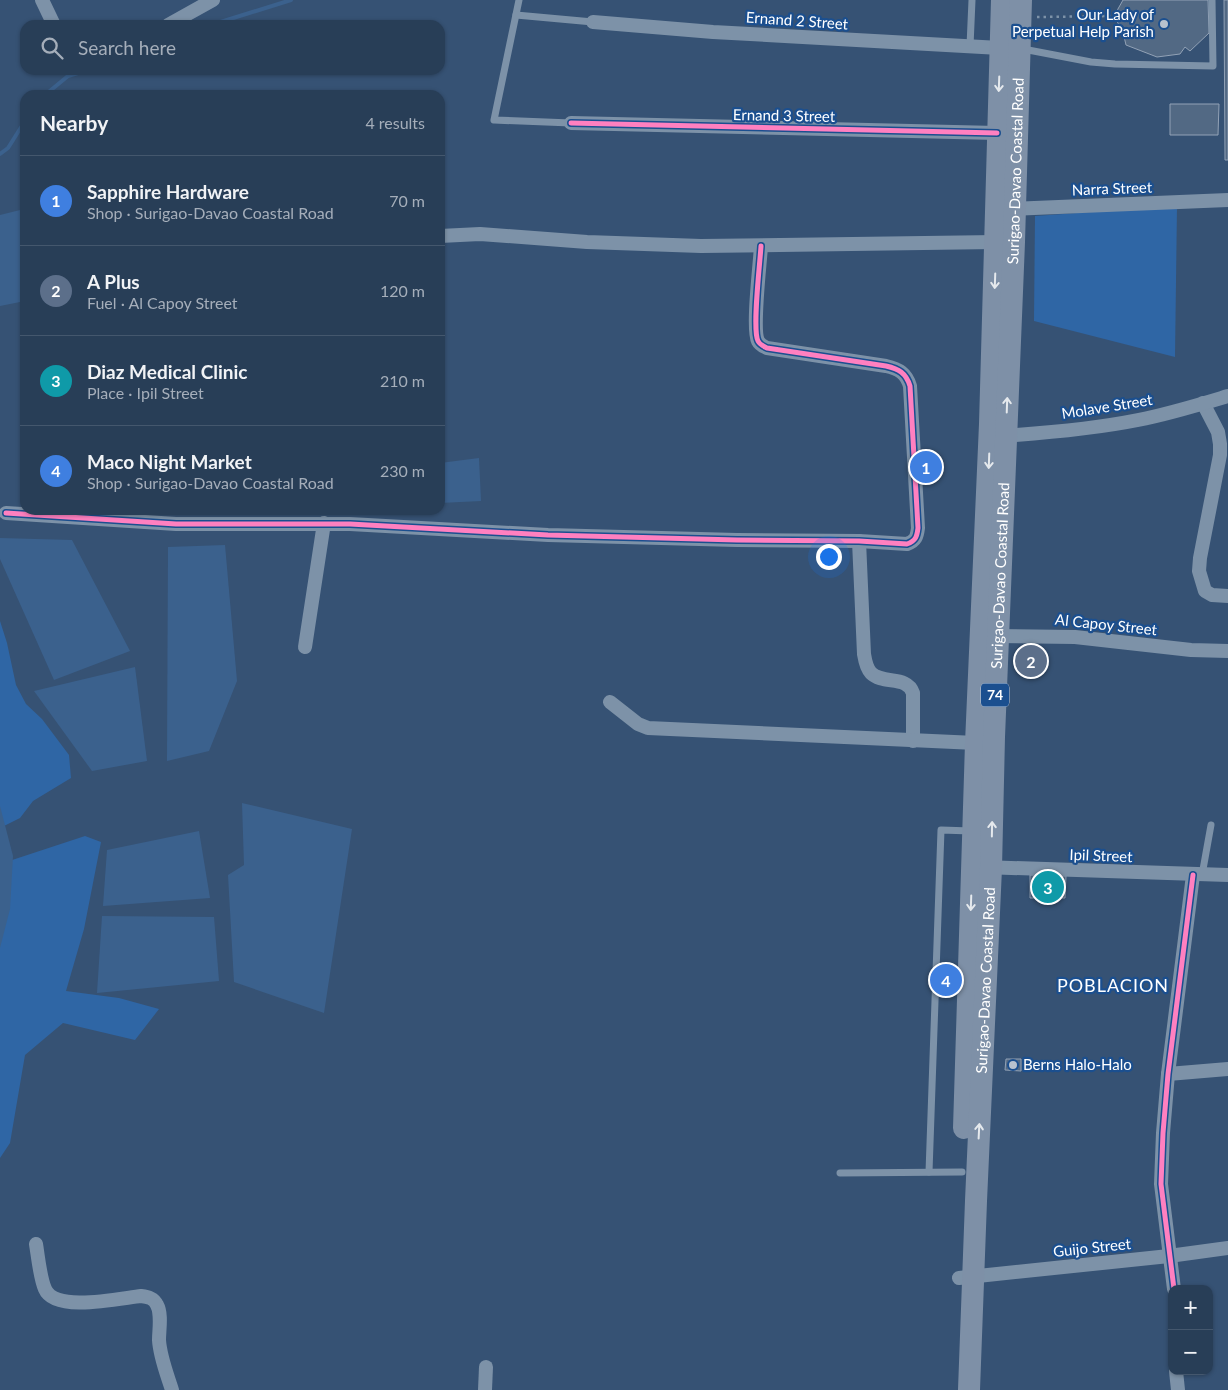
<!DOCTYPE html>
<meta charset="utf-8">
<style>
:root{--surface:#283e57;--page:#30455d;--text:#f1f3f6;--muted:#a5aeba;--line:#44576d;--accent:#90b9f0}
body{margin:0;font-family:Lato,sans-serif;background:var(--page);color:var(--text)}
.controls{position:absolute;right:15px;bottom:15px;display:grid;overflow:hidden;border-radius:10px;box-shadow:0 1px 4px #0004}
.controls button{width:45px;height:45px;display:grid;place-items:center;padding:0;border:0;border-bottom:1px solid var(--line);background:var(--surface);color:var(--text);font:25px sans-serif}
.you{position:absolute;left:828px;top:556px;width:18px;height:18px;margin:-12px;border:4px solid #fff;border-radius:50%;background:#1a73e8;box-shadow:0 0 0 8px #1a73e833}
.badge{display:grid;place-items:center;width:32px;height:32px;border-radius:50%;background:var(--accent);color:#fff;font-size:16px;font-weight:700}
.pin{position:absolute;translate:-50% -50%;border:2px solid #fff;box-shadow:0 1px 5px #0006}
.list{margin:0;padding:0;list-style:none}
h2{display:flex;justify-content:space-between;align-items:center;height:65px;margin:0;padding:0 20px;font-size:21px}
h2 small{font-size:16px;font-weight:400;color:var(--muted)}
.list li{display:grid;grid-template-columns:32px 1fr auto;gap:15px;align-items:center;box-sizing:border-box;height:90px;padding:0 20px;border-top:1px solid var(--line)}
.list b{display:block;font-size:19px;white-space:nowrap}
.list p{margin:0;font-size:16px;white-space:nowrap;color:var(--muted)}
.list em{font-size:16px;font-style:normal;color:var(--muted)}
.icon{flex:none;width:28px;height:28px;fill:none;stroke:currentColor;stroke-width:2;stroke-linecap:round;stroke-linejoin:round}
.map{position:relative;flex:none;width:1228px;height:1390px;overflow:hidden}
.search{position:absolute;background:var(--surface);box-shadow:0 1px 4px #0004;left:20px;top:20px;width:425px;height:55px;display:flex;align-items:center;gap:12px;box-sizing:border-box;padding:0 18px;border-radius:15px;color:var(--muted);font-size:19px}
.panel{position:absolute;background:var(--surface);box-shadow:0 1px 4px #0004;left:20px;top:90px;width:425px;height:425px;border-radius:15px}
.map>svg:first-child{display:block}
.green{fill:#2f66a5}
.water{fill:#3b618d}
.lines{fill:none;stroke-linecap:round;stroke-linejoin:round}
.stream{stroke:#3b618d;stroke-width:4}
.building{fill:#526984;stroke:#92a2b6}
.path{stroke:#7d92a8;stroke-width:2.5;stroke-dasharray:2.5 4;stroke-linecap:butt}
.service{stroke:#7d92a8;stroke-width:7}
.minor{stroke:#7d92a8;stroke-width:14}
.trunk{stroke:#7e90a7;stroke-width:22}
.cycleway-casing{stroke:#1b4f8f;stroke-width:8}
.cycleway{stroke:#ff80c0;stroke-width:5}
.oneway{stroke:#e5e9ed}
.poi-dot{fill:#b9c2ce;stroke:#1b4f8f;stroke-width:2}
.labels{text-anchor:middle;stroke-width:4.5;stroke-linejoin:round;paint-order:stroke}
.shield{fill:#1b4f8f;stroke:#bbcadd;stroke-width:1}
.shield-label{font-size:14px;font-weight:bold;fill:#fff}
.poi-label{font-size:15px;fill:#fff;stroke:#1b4f8f;text-anchor:end}
.street-label{font-size:15px;fill:#fff;stroke:#1b4f8f}
.quarter-label{font-size:18px;letter-spacing:1px;fill:#fff;stroke:#1b4f8f}
</style>
<div class="map">
<svg width="1228" height="1390" viewBox="0 0 1228 1390">
<rect width="100%" height="100%" fill="#365274"/>
<!-- green -->
<g class="green">
<path d="M1177,206L1175,357L1034,321L1035,216Z"/>
<path d="M0,621L7,643L16,685L26,704L42,719L69,755L71,778L33,801L20,818L0,828Z"/>
<path d="M85,836L101,842L84,929L66,991L119,998L159,1009L135,1040L63,1023L25,1055L10,1143L0,1158V864Z"/>
</g>
<!-- water -->
<g class="water">
<path d="M20,210L25,232V301L0,306V215Z"/>
<path d="M479,458L481,501L440,503V463Z"/>
<path d="M0,538L72,540L130,651L54,680L0,559Z"/>
<path d="M225,545L237,681L209,751L167,761L168,547Z"/>
<path d="M135,667L147,761L92,771L34,691Z"/>
<path d="M242,803L352,829L324,1013L234,982L228,875L244,865Z"/>
<path d="M0,806L13,856L10,909L0,948Z"/>
<path d="M199,831L210,898L103,906L107,850Z"/>
<path d="M102,916L214,917L219,981L97,993Z"/>
</g>
<g class="lines">
<!-- stream -->
<g class="stream">
<path d="M211,25L291,0"/>
<path d="M45,95L68,76L88,70"/>
<path d="M0,154L8,148L25,121"/>
</g>
</g>
<!-- building -->
<g class="building">
<path d="M1123,0H1208L1209,33L1190,51L1185,47L1180,54L1157,57L1126,45L1123,32L1114,16Z"/>
<path d="M1224,0H1228V160H1225Z"/>
<path d="M1170,104H1219L1218,135H1170Z"/>
<rect x="1026" y="664" width="8" height="11"/>
<path d="M1030,875L1066,876L1065,898H1030Z"/>
<path d="M1006,1059H1021V1071L1005,1070Z"/>
</g>
<g class="lines">
<!-- path -->
<path class="path" d="M1037,17L1114,16"/>
<!-- service -->
<g class="service">
<path d="M519,0L494,120L571,123"/>
<path d="M516,15L593,22"/>
<path d="M970,46L972,0"/>
<path d="M1023,49L1091,62L1115,64L1213,66L1212,0"/>
<path d="M1202,875L1211,825"/>
<path d="M929,1172L941,830L971,831"/>
<path d="M840,1173L962,1172"/>
</g>
<!-- minor -->
<g class="minor">
<path d="M42,0L54,25"/>
<path d="M593,22L713,32L1000,48"/>
<path d="M168,25L213,0"/>
<path d="M571,123L997,133"/>
<path d="M1007,209L1228,200"/>
<path d="M440,236L480,234L587,242L701,246L996,242"/>
<path d="M1203,403L1218,432L1220,444V455L1200,558L1199,571L1205,591L1212,595L1228,596"/>
<path d="M1000,436C1047,433 1093,429 1138,420C1169,414 1198,405 1228,396"/>
<path d="M6,513L176,524H350L548,535L737,540L859,541L907,544C916,541 917,536 918,528L910,386C906,373 899,369 886,366L767,348C763,346 760,345 758,341C752,329 760,264 761,246"/>
<path d="M859,541L864,654C865,660 866,668 871,673C883,685 907,675 913,693V741"/>
<path d="M992,636L1075,637L1191,650L1228,651"/>
<path d="M305,647L324,523"/>
<path d="M610,702L638,724L648,728L976,743"/>
<path d="M983,867L1228,875"/>
<path d="M1168,1074L1228,1069"/>
<path d="M36,1244C38,1256 40,1278 45,1289C55,1313 121,1298 141,1296C148,1297 154,1298 157,1305C162,1314 159,1330 159,1340C160,1357 167,1374 172,1390"/>
<path d="M959,1278L1169,1256L1228,1248"/>
<path d="M1174,1289L1161,1184L1163,1133L1168,1074L1193,875"/>
<path d="M1176,1371L1178,1390"/>
<path d="M485,1390L486,1367"/>
</g>
<!-- trunk -->
<g class="trunk">
<path d="M964,1128L976,743L990,424L1002,0"/>
<path id="s1" d="M969,1390L976,1201L991,868L994,737L1014,242L1021,0"/>
</g>
<defs>
<g id="cycleway">
<path d="M571,123L997,133"/>
<path d="M6,513L176,524H350L548,535L737,540L859,541L907,544C916,541 917,536 918,528L910,386C906,373 899,369 886,366L767,348C763,346 760,345 758,341C752,329 760,264 761,246"/>
<path d="M1174,1289L1161,1184L1163,1133L1168,1074L1193,875"/>
</g>
</defs>
<!-- cycleway casing -->
<use href="#cycleway" class="cycleway-casing"/>
<!-- cycleway -->
<use href="#cycleway" class="cycleway"/>
</g>
<!-- one-way arrows -->
<defs><path id="oneway-shaft" d="M-6 0H5M1.5-3L5.5 0L1.5 3" fill="none" stroke-width="1.6" stroke-linecap="round" stroke-linejoin="round" transform="scale(1.25)"/></defs>
<g class="oneway">
<use href="#oneway-shaft" transform="translate(999 84) rotate(92)"/>
<use href="#oneway-shaft" transform="translate(995 281) rotate(92)"/>
<use href="#oneway-shaft" transform="translate(1007 405) rotate(-88)"/>
<use href="#oneway-shaft" transform="translate(989 461) rotate(92)"/>
<use href="#oneway-shaft" transform="translate(992 829) rotate(-89)"/>
<use href="#oneway-shaft" transform="translate(971 903) rotate(92)"/>
<use href="#oneway-shaft" transform="translate(979 1131) rotate(-87)"/>
</g>
<!-- markers -->
<g class="poi-dot">
<circle cx="1164" cy="24" r="5"/>
<circle cx="1013" cy="1065" r="5"/>
</g>
<g class="labels">
<!-- shield labels -->
<rect class="shield" x="981" y="683.5" width="28" height="23" rx="4"/>
<g class="shield-label">
<text x="995" y="700">74</text>
</g>
<!-- poi labels -->
<g class="poi-label">
<text x="1154" y="20">Our Lady of<tspan x="1154" dy="17">Perpetual Help Parish</tspan></text>
<text x="1023" y="1070" text-anchor="start">Berns Halo-Halo</text>
</g>
<!-- street labels -->
<g class="street-label">
<text transform="translate(797 21) rotate(4)" y="5">Ernand 2 Street</text>
<text transform="translate(784 116) rotate(1)" y="5">Ernand 3 Street</text>
<text dy="5" stroke="none"><textPath href="#s1" startOffset="1220">Surigao-Davao Coastal Road</textPath></text>
<text transform="translate(1112 189) rotate(-2)" y="5">Narra Street</text>
<text transform="translate(1107 407) rotate(-9)" y="5">Molave Street</text>
<text dy="5" stroke="none"><textPath href="#s1" startOffset="815">Surigao-Davao Coastal Road</textPath></text>
<text transform="translate(1106 625) rotate(6)" y="5">Al Capoy Street</text>
<text transform="translate(1101 856) rotate(2)" y="5">Ipil Street</text>
<text dy="5" stroke="none"><textPath href="#s1" startOffset="410">Surigao-Davao Coastal Road</textPath></text>
<text transform="translate(1092 1248) rotate(-6)" y="5">Guijo Street</text>
</g>
<!-- quarter labels -->
<g class="quarter-label">
<text x="1113" y="992">POBLACION</text>
</g>
</g>
</svg>
<div class="controls">
<button>+</button>
<button>−</button>
</div>
<div class="you"></div>
<div class="pin badge" style="left:926px;top:467px;background:#3f7fe0">1</div>
<div class="pin badge" style="left:1031px;top:661px;background:#5c6f8a">2</div>
<div class="pin badge" style="left:1048px;top:887px;background:#0f9aa8">3</div>
<div class="pin badge" style="left:946px;top:980px;background:#3f7fe0">4</div>
<div class="search"><svg class="icon" aria-label="search" viewBox="0 0 24 24"><circle cx="10" cy="10" r="6"/><path d="M15 15l6 6"/></svg>Search here</div>
<section class="panel">
<h2>Nearby<small>4 results</small></h2>
<ul class="list">
<li><span class="badge" style="background:#3f7fe0">1</span><div><b>Sapphire Hardware</b><p>Shop · Surigao-Davao Coastal Road</p></div><em>70 m</em></li>
<li><span class="badge" style="background:#5c6f8a">2</span><div><b>A Plus</b><p>Fuel · Al Capoy Street</p></div><em>120 m</em></li>
<li><span class="badge" style="background:#0f9aa8">3</span><div><b>Diaz Medical Clinic</b><p>Place · Ipil Street</p></div><em>210 m</em></li>
<li><span class="badge" style="background:#3f7fe0">4</span><div><b>Maco Night Market</b><p>Shop · Surigao-Davao Coastal Road</p></div><em>230 m</em></li>
</ul>
</section>
</div>
